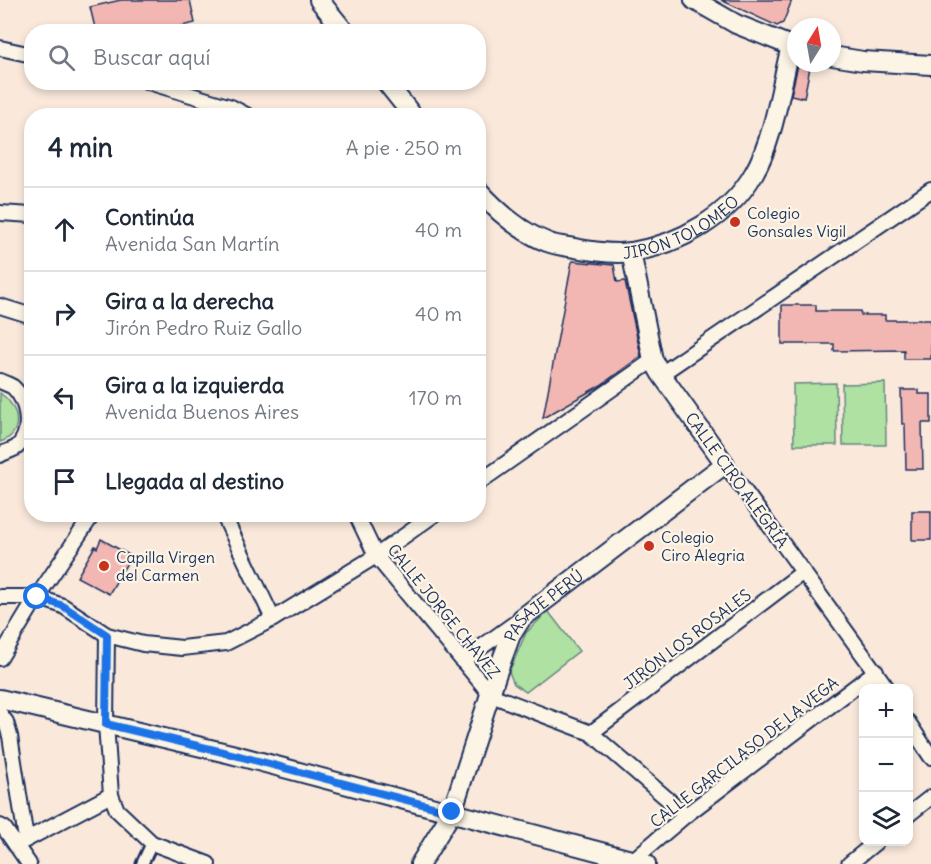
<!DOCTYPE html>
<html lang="es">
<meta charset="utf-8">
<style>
:root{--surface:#fff;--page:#f6f6f7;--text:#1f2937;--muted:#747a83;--line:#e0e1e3}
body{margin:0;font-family:Delius,sans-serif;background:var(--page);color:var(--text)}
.controls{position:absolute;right:18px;bottom:18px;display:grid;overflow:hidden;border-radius:12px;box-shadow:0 3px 9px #0003}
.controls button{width:54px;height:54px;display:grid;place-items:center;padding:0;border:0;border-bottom:2px solid var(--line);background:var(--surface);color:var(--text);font:30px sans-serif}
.compass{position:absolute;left:787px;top:18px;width:54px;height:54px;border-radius:50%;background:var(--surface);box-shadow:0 3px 9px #0003;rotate:11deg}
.stop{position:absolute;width:18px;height:18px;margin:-14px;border:4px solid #1a73e8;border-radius:50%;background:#fff}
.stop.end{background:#1a73e8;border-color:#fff;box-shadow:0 2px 6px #0008}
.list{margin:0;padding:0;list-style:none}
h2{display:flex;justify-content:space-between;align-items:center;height:78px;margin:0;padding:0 24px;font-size:26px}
h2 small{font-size:20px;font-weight:400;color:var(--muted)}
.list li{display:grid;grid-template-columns:39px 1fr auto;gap:18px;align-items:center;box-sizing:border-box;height:84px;padding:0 24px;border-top:2px solid var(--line)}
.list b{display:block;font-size:22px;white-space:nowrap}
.list p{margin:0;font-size:20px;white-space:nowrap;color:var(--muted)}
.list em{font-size:20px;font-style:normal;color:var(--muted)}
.icon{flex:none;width:33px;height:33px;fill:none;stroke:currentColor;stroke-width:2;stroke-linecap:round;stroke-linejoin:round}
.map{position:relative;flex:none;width:931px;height:864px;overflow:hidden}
.search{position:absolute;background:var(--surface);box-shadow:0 3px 9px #0003;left:24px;top:24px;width:462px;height:66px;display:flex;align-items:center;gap:15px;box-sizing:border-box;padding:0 21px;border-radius:24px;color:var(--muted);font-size:22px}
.panel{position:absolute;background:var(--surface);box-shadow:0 3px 9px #0003;left:24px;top:108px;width:462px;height:414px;border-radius:24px}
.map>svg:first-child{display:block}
.green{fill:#afe1a2;stroke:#658880;stroke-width:1.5}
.building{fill:#f3b7b3;stroke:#1b2f5e;stroke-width:1.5}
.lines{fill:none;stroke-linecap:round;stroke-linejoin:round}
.pedestrian-casing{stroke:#1b2f5e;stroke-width:15}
.minor-casing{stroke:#1b2f5e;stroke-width:18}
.tertiary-casing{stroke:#1b2f5e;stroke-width:22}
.pedestrian{stroke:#fcf5e5;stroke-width:10}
.minor{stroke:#fcf5e5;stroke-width:14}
.tertiary{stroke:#fcf5e5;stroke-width:18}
.route{stroke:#1a73e8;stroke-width:8}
.poi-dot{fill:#c8321e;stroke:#fcf5e5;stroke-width:2}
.labels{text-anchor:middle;stroke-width:4.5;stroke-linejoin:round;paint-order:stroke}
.poi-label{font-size:16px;fill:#1b2f5e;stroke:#fcf5e5;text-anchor:start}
.street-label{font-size:16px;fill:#1b2f5e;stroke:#fcf5e5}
</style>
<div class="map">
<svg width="931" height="864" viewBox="0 0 931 864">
<rect width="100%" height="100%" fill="#fae9db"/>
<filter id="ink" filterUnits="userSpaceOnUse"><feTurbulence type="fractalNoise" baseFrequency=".0167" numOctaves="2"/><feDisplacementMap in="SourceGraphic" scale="12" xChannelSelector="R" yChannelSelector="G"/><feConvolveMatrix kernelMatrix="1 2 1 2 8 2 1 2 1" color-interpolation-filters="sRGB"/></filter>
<g filter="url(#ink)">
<!-- green -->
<g class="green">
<path d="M836,383L837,445H794L793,384Z"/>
<path d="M885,383L886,445H843L842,384Z"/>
<path d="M0,393C18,405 26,433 0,442Z"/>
<path d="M548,611L579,651L526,692L514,684L509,672L526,633Z"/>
</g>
<!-- building -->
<g class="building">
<path d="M121,0H190L195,23L155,32H96L90,7Z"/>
<path d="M721,0H792L783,23L777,26Z"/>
<path d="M798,65L810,67L804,98L791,95Z"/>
<path d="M572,261L614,265L617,282L625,281L641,356L601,385L543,418Z"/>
<path d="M782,305H816V311H860L861,315H885V320H931V359H904V350L834,351V344H782Z"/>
<path d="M901,390H919V394H931V423H922L923,469H906L905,424H902Z"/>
<rect x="912" y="511" width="19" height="29"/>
<path d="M101,539L131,556L109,594L77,577L95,546L97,548Z"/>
</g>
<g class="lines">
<defs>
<path id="pedestrian" d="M142,864L152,843"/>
<g id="minor">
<path d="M0,48L32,55"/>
<path d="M148,82L231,107L248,116"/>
<path d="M0,213L32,215"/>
<path d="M0,306L32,316"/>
<path d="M661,374L931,190"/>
<path d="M0,381C4,383 10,385 13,387C28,401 33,432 17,447C13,450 5,452 0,455"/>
<path d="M725,464L887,688"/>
<path d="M478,483L653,360"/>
<path d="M223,514L273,619"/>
<path d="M356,514L376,556L491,695L591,733L686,815"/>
<path d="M0,597H37L63,606L107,635L143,644L182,648L226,643L273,619L376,556L435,514"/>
<path d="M107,635L106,724L111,795L117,810L152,843L208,864"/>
<path d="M0,658L37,597L93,514"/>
<path d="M462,661L515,623"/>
<path d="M0,714L6,722L10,736L26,839"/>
<path d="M908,722L931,757"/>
<path d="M591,733L803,572"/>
<path d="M908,815L931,797"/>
<path d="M0,826L4,828L29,864"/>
<path d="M16,845L111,795"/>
<path d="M633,860L686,815L876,671"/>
<path d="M849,864L876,842"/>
</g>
<g id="tertiary">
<path d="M319,0L345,32"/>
<path d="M694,0L736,24L796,48"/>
<path d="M832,56L863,61L931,65"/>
<path d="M386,82L413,116"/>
<path id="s1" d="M478,190C497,211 521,232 547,242C554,245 562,246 569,247C589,251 612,255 632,252C680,244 730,216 754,173C774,139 781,85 791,46"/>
<path d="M0,699L231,754L646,864"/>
<path id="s2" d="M420,864L452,812L496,676L511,635L522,618L725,464L661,374L653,360L631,252"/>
</g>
</defs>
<!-- pedestrian casing -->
<use href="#pedestrian" class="pedestrian-casing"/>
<!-- minor casing -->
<use href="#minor" class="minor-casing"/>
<!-- tertiary casing -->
<use href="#tertiary" class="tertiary-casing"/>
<!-- pedestrian -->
<use href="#pedestrian" class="pedestrian"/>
<!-- minor -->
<use href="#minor" class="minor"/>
<!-- tertiary -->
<use href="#tertiary" class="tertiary"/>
</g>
</g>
<g class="lines" filter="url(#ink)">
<!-- route -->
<path class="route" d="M37,597L63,606L107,635L106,724L231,754L452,812"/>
</g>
<!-- markers -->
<g class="poi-dot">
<circle cx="735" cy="222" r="6"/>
<circle cx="649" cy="546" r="6"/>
<circle cx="104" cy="566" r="6"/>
</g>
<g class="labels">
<!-- poi labels -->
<g class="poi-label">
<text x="747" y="219">Colegio<tspan x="747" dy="18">Gonsales Vigil</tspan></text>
<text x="661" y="543">Colegio<tspan x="661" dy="18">Ciro Alegria</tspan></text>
<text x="116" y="563">Capilla Virgen<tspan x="116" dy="18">del Carmen</tspan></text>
</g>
<!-- street labels -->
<g class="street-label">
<text dy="6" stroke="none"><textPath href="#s1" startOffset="228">JIRÓN TOLOMEO</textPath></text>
<text transform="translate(737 480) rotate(54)" y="6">CALLE CIRO ALEGRÍA</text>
<text dy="6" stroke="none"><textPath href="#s2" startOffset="292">PASAJE PERÚ</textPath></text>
<text transform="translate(444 611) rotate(51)" y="6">CALLE JORGE CHAVEZ</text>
<text transform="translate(687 639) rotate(-37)" y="6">JIRÓN LOS ROSALES</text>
<text transform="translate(744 752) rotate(-38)" y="6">CALLE GARCILASO DE LA VEGA</text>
</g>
</g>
</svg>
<div class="controls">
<button>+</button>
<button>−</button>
<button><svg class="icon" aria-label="layers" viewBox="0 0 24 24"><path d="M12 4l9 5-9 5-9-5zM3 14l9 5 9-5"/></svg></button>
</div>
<svg class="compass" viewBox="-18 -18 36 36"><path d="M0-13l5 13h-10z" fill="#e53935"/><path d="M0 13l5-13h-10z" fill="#747a83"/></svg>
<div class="stop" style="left:37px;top:597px"></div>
<div class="stop end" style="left:452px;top:812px"></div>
<div class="search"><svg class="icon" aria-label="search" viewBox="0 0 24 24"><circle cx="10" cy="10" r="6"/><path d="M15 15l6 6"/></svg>Buscar aquí</div>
<section class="panel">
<h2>4 min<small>A pie · 250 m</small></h2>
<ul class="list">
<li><svg class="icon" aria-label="ahead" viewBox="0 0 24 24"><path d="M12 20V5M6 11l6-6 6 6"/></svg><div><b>Continúa</b><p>Avenida San Martín</p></div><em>40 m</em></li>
<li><svg class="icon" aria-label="right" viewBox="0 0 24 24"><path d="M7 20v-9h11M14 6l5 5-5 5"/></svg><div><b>Gira a la derecha</b><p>Jirón Pedro Ruiz Gallo</p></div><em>40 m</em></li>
<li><svg class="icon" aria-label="left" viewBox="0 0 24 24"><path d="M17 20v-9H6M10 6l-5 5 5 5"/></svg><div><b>Gira a la izquierda</b><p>Avenida Buenos Aires</p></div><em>170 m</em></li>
<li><svg class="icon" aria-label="arrive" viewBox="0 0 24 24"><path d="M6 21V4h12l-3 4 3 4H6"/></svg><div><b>Llegada al destino</b></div></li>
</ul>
</section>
</div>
